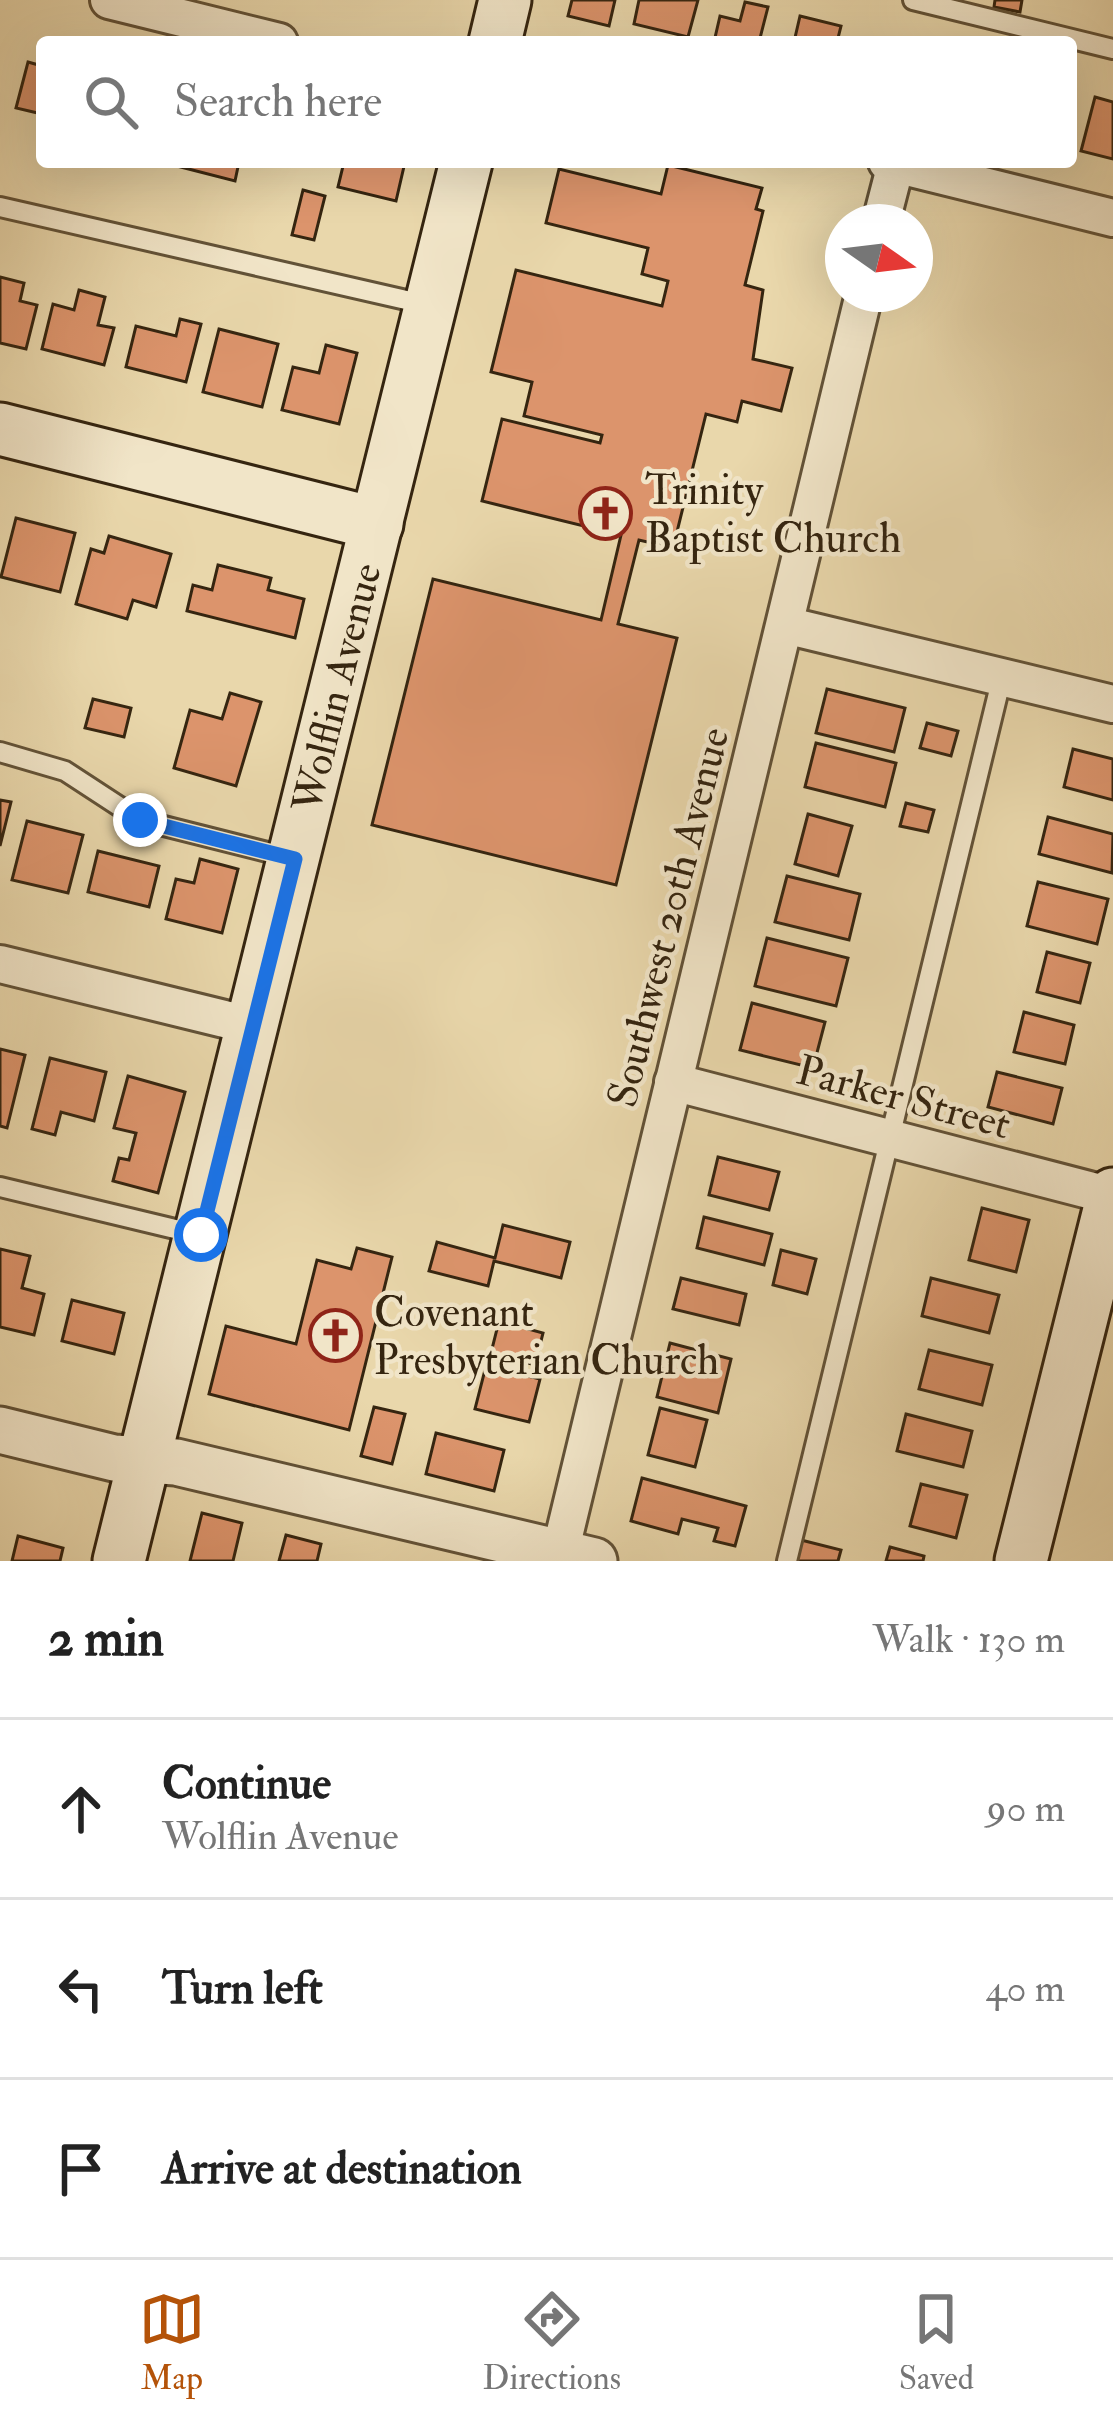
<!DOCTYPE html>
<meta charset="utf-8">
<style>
:root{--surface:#fff;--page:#f2f2f2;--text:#222;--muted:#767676;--line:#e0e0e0;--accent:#b45309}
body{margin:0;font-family:"IM FELL Double Pica",serif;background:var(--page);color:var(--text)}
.compass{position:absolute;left:825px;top:204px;width:108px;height:108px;border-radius:50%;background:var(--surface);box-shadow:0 12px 48px #0002;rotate:104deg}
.stop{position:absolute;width:36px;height:36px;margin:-27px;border:9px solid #1a73e8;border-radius:50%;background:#fff}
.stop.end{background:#1a73e8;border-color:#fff;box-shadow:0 3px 12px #0008}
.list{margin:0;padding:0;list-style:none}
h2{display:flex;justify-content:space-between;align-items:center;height:156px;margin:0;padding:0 48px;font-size:51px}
h2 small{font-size:39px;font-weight:400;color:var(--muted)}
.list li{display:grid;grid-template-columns:78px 1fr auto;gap:36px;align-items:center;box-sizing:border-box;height:180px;padding:0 48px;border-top:3px solid var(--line)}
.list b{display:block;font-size:45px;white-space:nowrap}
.list p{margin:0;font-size:39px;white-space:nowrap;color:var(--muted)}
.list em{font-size:39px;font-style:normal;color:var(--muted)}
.icon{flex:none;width:66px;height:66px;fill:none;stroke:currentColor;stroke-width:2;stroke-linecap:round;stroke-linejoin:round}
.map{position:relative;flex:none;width:1113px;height:1561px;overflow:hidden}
.search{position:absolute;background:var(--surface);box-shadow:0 12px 48px #0002;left:36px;right:36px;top:36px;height:132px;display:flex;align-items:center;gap:30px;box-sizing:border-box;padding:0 42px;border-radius:12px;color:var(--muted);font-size:45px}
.sheet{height:696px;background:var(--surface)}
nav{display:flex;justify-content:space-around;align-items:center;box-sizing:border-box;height:168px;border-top:3px solid var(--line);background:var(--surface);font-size:33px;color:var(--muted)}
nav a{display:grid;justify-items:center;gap:6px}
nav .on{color:var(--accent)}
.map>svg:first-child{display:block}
.building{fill:#dc946c;stroke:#352510;stroke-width:3}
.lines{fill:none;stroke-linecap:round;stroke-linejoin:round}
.service-casing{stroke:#625237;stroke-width:24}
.minor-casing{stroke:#625237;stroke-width:42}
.tertiary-casing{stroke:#625237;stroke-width:51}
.secondary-casing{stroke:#352510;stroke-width:57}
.service{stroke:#f1e5c8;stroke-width:18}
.minor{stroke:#f1e5c8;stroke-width:36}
.tertiary{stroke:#f1e5c8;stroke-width:45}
.secondary{stroke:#f1e5c8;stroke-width:51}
.route{stroke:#1a73e8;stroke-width:15}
.labels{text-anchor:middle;stroke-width:9;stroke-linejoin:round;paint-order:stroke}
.poi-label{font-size:42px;fill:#352510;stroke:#f1e5c8;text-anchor:start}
.street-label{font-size:42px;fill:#352510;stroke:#f1e5c8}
</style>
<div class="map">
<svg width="1113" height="1561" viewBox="0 0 1113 1561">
<rect width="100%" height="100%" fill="#e9d7ab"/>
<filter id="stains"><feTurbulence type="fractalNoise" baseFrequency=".00167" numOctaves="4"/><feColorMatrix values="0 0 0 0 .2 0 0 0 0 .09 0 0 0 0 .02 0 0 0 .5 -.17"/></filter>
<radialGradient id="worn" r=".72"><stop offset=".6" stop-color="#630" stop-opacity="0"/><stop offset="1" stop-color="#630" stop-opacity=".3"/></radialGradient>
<!-- building -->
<g class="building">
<path d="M572,0H615L609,26L568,16Z"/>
<path d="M639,0H698L688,37L634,24Z"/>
<path d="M995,0H1022L1020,12L994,7Z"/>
<path d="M745,2L768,7L759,42H714L720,16L740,21Z"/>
<path d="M800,16L841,26L837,42H794Z"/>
<path d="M28,62L42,66V114L16,108Z"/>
<path d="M1095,97L1113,102V159L1081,151Z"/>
<path d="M173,162H239L235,181L173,165Z"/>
<path d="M344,162H405L396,201L338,187Z"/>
<path d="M668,165L762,188L756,209L763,211L745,285L763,290L753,359L792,368L781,411L742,401L737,422L706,414L673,548L639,540L618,624L677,638L616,885L372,825L433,579L601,620L621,535L482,501L502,419L600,443L602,435L524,416L532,382L491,372L516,270L662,306L668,281L642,274L648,248L546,223L559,169L661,194Z"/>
<path d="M303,190L325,196L314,240L292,235Z"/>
<path d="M0,277L24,283L20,301L37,305L26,349L0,343Z"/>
<path d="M79,290L105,297L98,325L114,328L104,365L42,349L53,304L74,310Z"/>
<path d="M180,319L201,324L186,382L126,367L136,326L176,336Z"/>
<path d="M219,329L278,344L262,407L203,392Z"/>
<path d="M326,345L357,353L339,424L282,410L293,367L319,373Z"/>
<path d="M16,518L75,533L60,592L1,577Z"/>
<path d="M109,536L171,554L156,607L133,600L127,619L76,604L91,549L104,553Z"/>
<path d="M218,565L271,578L268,590L304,599L295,638L187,611L193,585L212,590Z"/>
<path d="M827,689L905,708L894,752L816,733Z"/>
<path d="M230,693L261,702L236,786L174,768L190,710L222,719Z"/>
<path d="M93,699L131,708L124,737L85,728Z"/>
<path d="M927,723L958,731L951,756L920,748Z"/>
<path d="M816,743L896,763L885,807L805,787Z"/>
<path d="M1073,749L1113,759V800L1064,787Z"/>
<path d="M0,800L11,802L0,846Z"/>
<path d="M906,803L934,810L928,832L900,826Z"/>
<path d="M808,814L852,826L838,876L795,864Z"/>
<path d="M1048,817L1113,834L1112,873L1039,854Z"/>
<path d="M27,821L83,835L68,893L12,880Z"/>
<path d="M98,851L159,866L149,907L88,892Z"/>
<path d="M200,859L238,869L222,933L166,919L176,879L194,883Z"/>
<path d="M787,876L860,894L849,940L775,922Z"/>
<path d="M1038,882L1108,899L1097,944L1027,926Z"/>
<path d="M767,938L848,958L836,1006L755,986Z"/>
<path d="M1047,952L1090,963L1080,1003L1037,992Z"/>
<path d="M752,1003L825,1022L813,1068L740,1050Z"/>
<path d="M1024,1012L1074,1025L1065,1064L1014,1052Z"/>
<path d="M0,1049L25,1055L7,1128L0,1126Z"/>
<path d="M50,1058L106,1072L94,1121L61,1112L55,1135L32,1129Z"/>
<path d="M997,1072L1062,1088L1053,1124L988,1107Z"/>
<path d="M128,1076L185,1092L158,1193L113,1181L119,1158L129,1160L136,1133L114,1128Z"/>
<path d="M718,1157L779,1172L769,1210L709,1195Z"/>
<path d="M982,1208L1029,1220L1016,1272L969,1260Z"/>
<path d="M704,1217L772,1234L764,1265L697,1248Z"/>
<path d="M503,1225L570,1242L561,1278L494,1261L488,1286L429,1271L437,1242L495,1258Z"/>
<path d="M357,1248L392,1257L349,1430L209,1394L226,1326L296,1344L317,1260L351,1269Z"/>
<path d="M0,1249L30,1256L22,1288L44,1294L34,1335L0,1327Z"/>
<path d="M781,1250L816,1259L807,1294L773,1285Z"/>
<path d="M681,1278L746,1294L739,1325L673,1309Z"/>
<path d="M931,1278L999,1295L989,1333L922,1316Z"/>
<path d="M72,1300L124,1313L114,1354L62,1341Z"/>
<path d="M499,1321L543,1333L535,1365L491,1353Z"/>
<path d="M670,1343L731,1359L718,1413L657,1397Z"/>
<path d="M929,1350L992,1365L982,1405L919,1389Z"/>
<path d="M486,1366L540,1379L529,1422L475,1409Z"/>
<path d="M374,1407L405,1414L392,1464L361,1456Z"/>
<path d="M660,1408L707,1420L695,1467L648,1455Z"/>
<path d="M906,1414L972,1431L963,1467L897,1451Z"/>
<path d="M436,1433L504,1450L494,1491L426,1474Z"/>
<path d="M642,1478L746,1506L735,1546L714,1541L718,1528L682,1519L678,1534L631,1521Z"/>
<path d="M921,1484L967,1495L956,1538L910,1526Z"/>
<path d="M202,1513L242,1523L233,1561H190Z"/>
<path d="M286,1535L321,1544L317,1561H279Z"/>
<path d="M18,1536L63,1548L60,1561H12Z"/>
<path d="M797,1539L841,1550L838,1561H791Z"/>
<path d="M890,1547L924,1556L923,1561H886Z"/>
</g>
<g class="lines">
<defs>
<g id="service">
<path d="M913,0L1113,49"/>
<path d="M0,207L428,305"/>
<path d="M0,752L65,771L140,820L291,858"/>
<path d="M0,1187L200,1235"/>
<path d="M787,1561L1002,677"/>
</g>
<g id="minor">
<path d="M109,0L279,42"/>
<path d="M887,162L1113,218"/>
<path d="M881,222L896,164"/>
<path d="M785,625L1113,704"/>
<path d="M0,964L253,1026"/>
<path d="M673,1082L1112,1196"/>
<path d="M558,1561L864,294"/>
</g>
<path id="tertiary" d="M0,1430L114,1458L176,1462L594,1561"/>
<g id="secondary">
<path d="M495,42L505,0"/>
<path d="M0,429L377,524"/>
<path id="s1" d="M119,1561L466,162"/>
<path d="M1021,1561L1113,1194"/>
</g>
</defs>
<!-- service casing -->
<use href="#service" class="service-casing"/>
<!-- minor casing -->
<use href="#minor" class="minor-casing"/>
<!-- tertiary casing -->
<use href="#tertiary" class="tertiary-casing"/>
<!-- secondary casing -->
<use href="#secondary" class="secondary-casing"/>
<!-- service -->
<use href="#service" class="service"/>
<!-- minor -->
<use href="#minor" class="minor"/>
<!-- tertiary -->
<use href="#tertiary" class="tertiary"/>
<!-- secondary -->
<use href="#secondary" class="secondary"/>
</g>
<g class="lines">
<!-- route -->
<path class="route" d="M140,820L295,859L201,1235"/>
</g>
<!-- icons -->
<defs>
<symbol id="church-ring" viewBox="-11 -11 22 22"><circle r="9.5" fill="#f1e5c8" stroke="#8f2418" stroke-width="1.5"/><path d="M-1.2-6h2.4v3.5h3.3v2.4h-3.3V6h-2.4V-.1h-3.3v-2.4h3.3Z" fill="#8f2418"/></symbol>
</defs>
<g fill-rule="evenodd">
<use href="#church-ring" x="576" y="484" width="59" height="59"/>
<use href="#church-ring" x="306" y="1306" width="59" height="59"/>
</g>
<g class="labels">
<!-- poi labels -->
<g class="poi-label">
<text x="645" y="504">Trinity<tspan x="645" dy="48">Baptist Church</tspan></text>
<text x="374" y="1326">Covenant<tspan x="374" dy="48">Presbyterian Church</tspan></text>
</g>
<!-- street labels -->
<g class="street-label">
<text dy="15" stroke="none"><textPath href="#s1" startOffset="900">Wolflin Avenue</textPath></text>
<text transform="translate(667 917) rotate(-76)" y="15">Southwest 20th Avenue</text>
<text transform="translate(904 1096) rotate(15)" y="15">Parker Street</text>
</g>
</g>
<rect width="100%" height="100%" filter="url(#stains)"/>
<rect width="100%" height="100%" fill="url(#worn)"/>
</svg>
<svg class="compass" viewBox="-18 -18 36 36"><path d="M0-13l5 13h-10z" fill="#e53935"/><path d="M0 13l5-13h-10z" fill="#767676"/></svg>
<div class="stop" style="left:201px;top:1235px"></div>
<div class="stop end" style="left:140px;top:820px"></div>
<div class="search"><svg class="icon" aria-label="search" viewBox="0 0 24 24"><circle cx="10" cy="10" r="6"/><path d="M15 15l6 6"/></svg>Search here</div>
</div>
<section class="sheet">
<h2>2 min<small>Walk · 130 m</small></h2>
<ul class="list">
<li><svg class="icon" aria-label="ahead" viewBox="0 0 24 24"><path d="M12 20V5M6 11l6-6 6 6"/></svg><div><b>Continue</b><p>Wolflin Avenue</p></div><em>90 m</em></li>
<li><svg class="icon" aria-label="left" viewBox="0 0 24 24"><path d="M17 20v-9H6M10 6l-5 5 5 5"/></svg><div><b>Turn left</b></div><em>40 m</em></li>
<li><svg class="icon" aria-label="arrive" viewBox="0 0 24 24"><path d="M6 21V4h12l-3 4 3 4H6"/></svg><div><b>Arrive at destination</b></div></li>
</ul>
</section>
<nav>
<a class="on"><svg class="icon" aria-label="map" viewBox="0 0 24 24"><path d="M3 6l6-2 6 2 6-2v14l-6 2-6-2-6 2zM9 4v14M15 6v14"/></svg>Map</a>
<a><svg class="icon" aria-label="directions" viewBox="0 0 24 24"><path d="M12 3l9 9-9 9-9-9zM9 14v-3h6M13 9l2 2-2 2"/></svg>Directions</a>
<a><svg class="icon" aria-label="saved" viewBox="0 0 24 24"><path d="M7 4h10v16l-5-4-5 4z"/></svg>Saved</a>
</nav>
